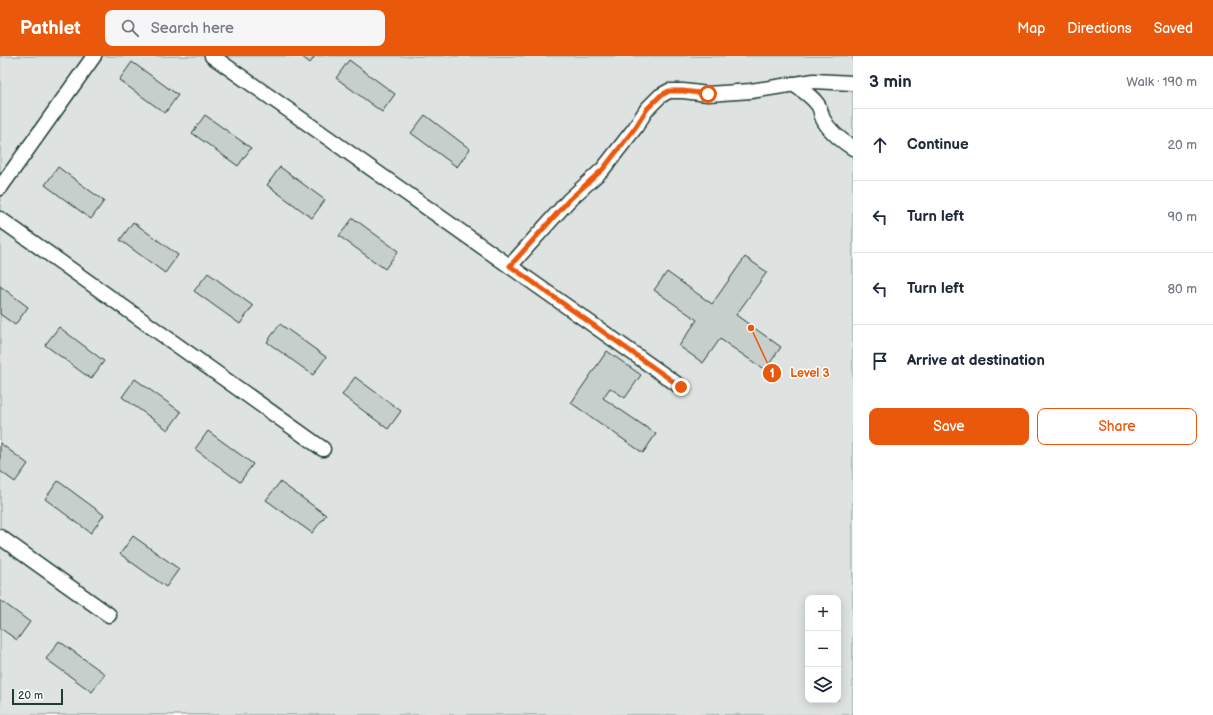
<!DOCTYPE html>
<meta charset="utf-8">
<style>
:root{--surface:#fff;--page:#f6f6f7;--text:#1f2937;--muted:#747a83;--line:#e0e1e3;--accent:#ea580c}
body{margin:0;font-family:"Balsamiq Sans",sans-serif;background:var(--page);color:var(--text)}
.controls{position:absolute;right:12px;bottom:12px;display:grid;overflow:hidden;border-radius:8px;box-shadow:0 2px 10px #0003}
.controls button{width:36px;height:36px;display:grid;place-items:center;padding:0;border:0;border-bottom:1px solid var(--line);background:var(--surface);color:var(--text);font:20px sans-serif}
.scale{position:absolute;left:12px;bottom:10px;width:51px;box-sizing:border-box;padding-left:4px;border:2px solid #1f3d34;border-top:0;font-size:11px;line-height:14px;white-space:nowrap;color:#1f3d34;-webkit-text-stroke:3px #fff;paint-order:stroke}
.stop{position:absolute;width:12px;height:12px;margin:-9px;border:3px solid #ea580c;border-radius:50%;background:#fff}
.stop.end{background:#ea580c;border-color:#fff;box-shadow:0 1px 4px #0008}
.list{margin:0;padding:0;list-style:none}
h2{display:flex;justify-content:space-between;align-items:center;height:52px;margin:0;padding:0 16px;font-size:17px}
h2 small{font-size:13px;font-weight:400;color:var(--muted)}
.list li{display:grid;grid-template-columns:26px 1fr auto;gap:12px;align-items:center;box-sizing:border-box;height:72px;padding:0 16px;border-top:1px solid var(--line)}
.list b{display:block;font-size:15px;white-space:nowrap}
.list em{font-size:13px;font-style:normal;color:var(--muted)}
.actions{display:flex;gap:8px;padding:12px 16px}
.actions a{flex:1;padding:9px 0;border:1px solid var(--accent);border-radius:8px;text-align:center;font-size:14px;color:var(--accent)}
.actions .main{background:var(--accent);color:#fff}
.icon{flex:none;width:22px;height:22px;fill:none;stroke:currentColor;stroke-width:2;stroke-linecap:round;stroke-linejoin:round}
.map{position:relative;flex:none;width:853px;height:659px;overflow:hidden}
header{display:flex;align-items:center;gap:24px;box-sizing:border-box;height:56px;padding:0 20px;background:var(--accent);color:#fff}
header strong{font-size:19px}
nav{display:flex;gap:22px;margin-inline-start:auto;font-size:14px}
.search{width:280px;height:36px;background:var(--page);display:flex;align-items:center;gap:10px;box-sizing:border-box;padding:0 14px;border-radius:8px;color:var(--muted);font-size:15px}
main{display:flex}
aside{flex:1;background:var(--surface)}
.map>svg:first-child{display:block}
.green{fill:#dee3e2;stroke:#7e908b;fill-rule:evenodd}
.building{fill:#c7cfcc;stroke:#1f3d34}
.lines{fill:none;stroke-linecap:round;stroke-linejoin:round}
.street-casing{stroke:#1f3d34;stroke-width:17}
.street{stroke:#fff;stroke-width:14}
.route{stroke:#ea580c;stroke-width:5}
.leader{fill:none;stroke:#e8590c;stroke-width:1.5}
.callout-dot{fill:#e8590c;stroke:#fff;stroke-width:1.5}
.mark-label{font-size:12px;text-anchor:middle;font-weight:bold;fill:#fff}
.callout-label{font-size:12px;text-anchor:middle;font-weight:bold;fill:#e8590c;stroke:#fff;stroke-width:3;stroke-linejoin:round;paint-order:stroke}
</style>
<header>
<strong>Pathlet</strong>
<div class="search"><svg class="icon" aria-label="search" viewBox="0 0 24 24"><circle cx="10" cy="10" r="6"/><path d="M15 15l6 6"/></svg>Search here</div>
<nav><a>Map</a><a>Directions</a><a>Saved</a></nav>
</header>
<main>
<div class="map">
<svg width="853" height="659" viewBox="0 0 853 659">
<rect width="100%" height="100%" fill="#fff"/>
<filter id="ink" filterUnits="userSpaceOnUse"><feTurbulence type="fractalNoise" baseFrequency=".025" numOctaves="2"/><feDisplacementMap in="SourceGraphic" scale="8" xChannelSelector="R" yChannelSelector="G"/><feConvolveMatrix kernelMatrix="1 2 1 2 8 2 1 2 1" color-interpolation-filters="sRGB"/></filter>
<g filter="url(#ink)">
<!-- green -->
<path class="green" d="M0,0H853V659H0ZM808,542H838V644H808Z"/>
<!-- building -->
<g class="building">
<path d="M301,0H315L310,7Z"/>
<path d="M349,4L395,38L382,56L336,22Z"/>
<path d="M132,6L178,39L165,57L119,24Z"/>
<path d="M205,59L251,92L238,110L192,77Z"/>
<path d="M425,59L470,93L457,111L411,77Z"/>
<path d="M58,111L104,145L91,163L45,129Z"/>
<path d="M280,111L325,144L312,162L267,129Z"/>
<path d="M353,162L398,195L385,213L339,180Z"/>
<path d="M133,166L178,199L165,217L120,184Z"/>
<path d="M745,201L767,216L736,259L781,291L765,314L720,283L703,307L679,290L697,264L654,234L667,216L712,248Z"/>
<path d="M208,217L253,250L240,268L194,235Z"/>
<path d="M0,230L28,251L15,269L0,258Z"/>
<path d="M280,268L326,301L313,319L267,286Z"/>
<path d="M59,271L104,305L91,323L45,289Z"/>
<path d="M607,295L641,319L625,342L610,332L603,342L656,378L643,397L571,347Z"/>
<path d="M355,321L401,355L388,373L342,339Z"/>
<path d="M135,323L181,356L168,374L122,341Z"/>
<path d="M208,375L253,408L240,426L195,393Z"/>
<path d="M0,387L28,408L15,426L0,415Z"/>
<path d="M58,425L104,459L91,477L45,443Z"/>
<path d="M280,426L326,459L312,477L266,444Z"/>
<path d="M133,480L179,513L166,531L120,498Z"/>
<path d="M0,544L30,566L17,584L0,572Z"/>
<path d="M59,585L105,618L92,636L46,603Z"/>
</g>
<g class="lines">
<defs>
<g id="street">
<path d="M212,0L681,331"/>
<path d="M793,28C802,34 812,40 818,49C821,53 821,59 823,63C829,75 842,85 853,92"/>
<path d="M0,132L94,0"/>
<path d="M0,163L323,393"/>
<path d="M510,210L569,144L603,113L635,72L647,53L660,40L669,35H683L708,38L751,35L814,25L853,27"/>
<path d="M0,481L109,559"/>
</g>
</defs>
<!-- street casing -->
<use href="#street" class="street-casing"/>
<!-- street -->
<use href="#street" class="street"/>
</g>
</g>
<g class="lines" filter="url(#ink)">
<!-- route -->
<path class="route" d="M681,331L510,210L569,144L603,113L635,72L647,53L660,40L669,35H683L708,38"/>
</g>
<!-- callouts -->
<path class="leader" d="M751 272L772 317"/>
<g class="callout-dot">
<circle cx="751" cy="272" r="4"/>
<circle cx="772" cy="317" r="10"/>
</g>
<g class="mark-label">
<text x="772" y="321">1</text>
</g>
<g class="callout-label">
<text x="810" y="321">Level 3</text>
</g>
</svg>
<div class="controls">
<button>+</button>
<button>−</button>
<button><svg class="icon" aria-label="layers" viewBox="0 0 24 24"><path d="M12 4l9 5-9 5-9-5zM3 14l9 5 9-5"/></svg></button>
</div>
<div class="scale">20 m</div>
<div class="stop" style="left:708px;top:38px"></div>
<div class="stop end" style="left:681px;top:331px"></div>
</div>
<aside>
<h2>3 min<small>Walk · 190 m</small></h2>
<ul class="list">
<li><svg class="icon" aria-label="ahead" viewBox="0 0 24 24"><path d="M12 20V5M6 11l6-6 6 6"/></svg><div><b>Continue</b></div><em>20 m</em></li>
<li><svg class="icon" aria-label="left" viewBox="0 0 24 24"><path d="M17 20v-9H6M10 6l-5 5 5 5"/></svg><div><b>Turn left</b></div><em>90 m</em></li>
<li><svg class="icon" aria-label="left" viewBox="0 0 24 24"><path d="M17 20v-9H6M10 6l-5 5 5 5"/></svg><div><b>Turn left</b></div><em>80 m</em></li>
<li><svg class="icon" aria-label="arrive" viewBox="0 0 24 24"><path d="M6 21V4h12l-3 4 3 4H6"/></svg><div><b>Arrive at destination</b></div></li>
</ul>
<div class="actions"><a class="main">Save</a><a>Share</a></div>
</aside>
</main>
